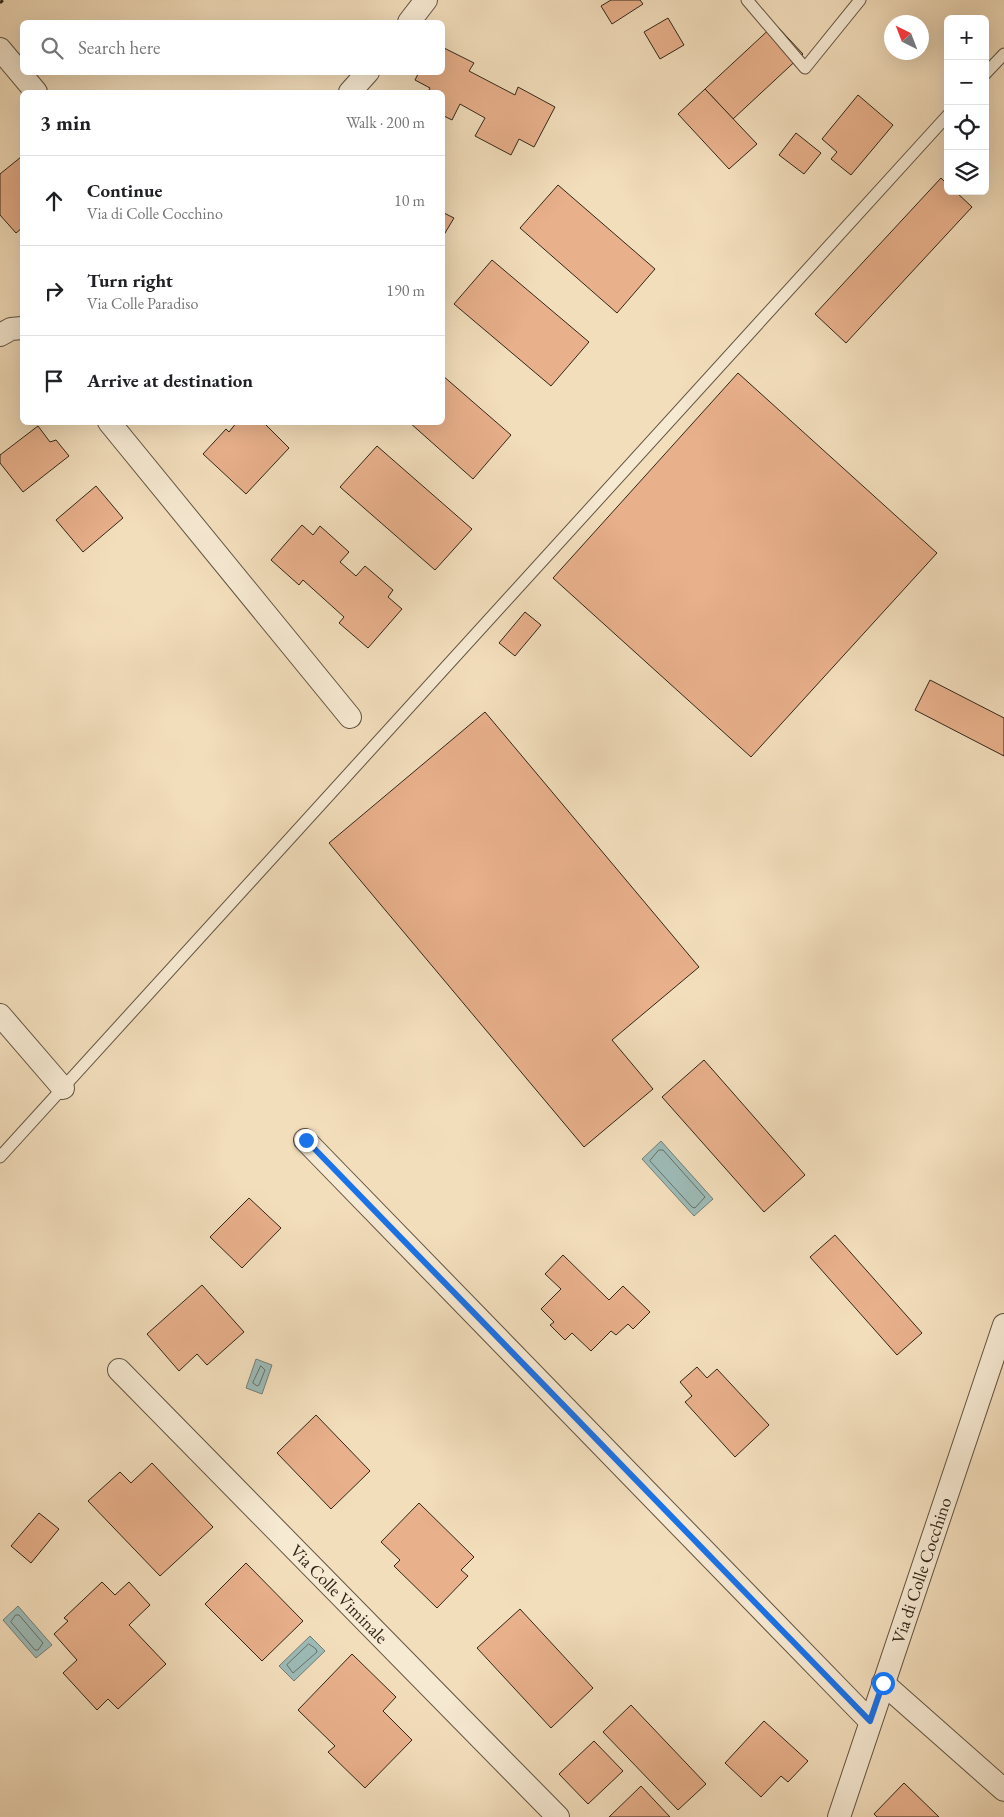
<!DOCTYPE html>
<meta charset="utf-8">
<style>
:root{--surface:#fff;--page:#f2f2f2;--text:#202124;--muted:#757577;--line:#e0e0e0}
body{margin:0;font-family:"EB Garamond",serif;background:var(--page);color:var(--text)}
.controls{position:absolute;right:15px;top:15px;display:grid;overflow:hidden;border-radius:8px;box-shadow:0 5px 20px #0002}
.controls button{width:45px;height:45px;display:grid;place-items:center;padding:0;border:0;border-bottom:1px solid var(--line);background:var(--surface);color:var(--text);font:25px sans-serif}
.compass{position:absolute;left:884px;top:15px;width:45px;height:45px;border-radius:50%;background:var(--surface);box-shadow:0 5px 20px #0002;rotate:318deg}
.stop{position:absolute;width:15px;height:15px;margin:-11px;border:4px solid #1a73e8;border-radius:50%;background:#fff}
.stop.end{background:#1a73e8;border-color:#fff;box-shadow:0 1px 5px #0008}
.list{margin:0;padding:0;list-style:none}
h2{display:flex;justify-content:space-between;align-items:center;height:65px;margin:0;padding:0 20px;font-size:21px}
h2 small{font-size:16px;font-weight:400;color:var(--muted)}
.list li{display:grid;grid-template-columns:32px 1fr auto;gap:15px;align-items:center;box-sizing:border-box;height:90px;padding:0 20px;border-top:1px solid var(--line)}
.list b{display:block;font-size:19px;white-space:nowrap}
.list p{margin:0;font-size:16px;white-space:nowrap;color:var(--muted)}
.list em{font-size:16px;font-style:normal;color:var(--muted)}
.icon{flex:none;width:28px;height:28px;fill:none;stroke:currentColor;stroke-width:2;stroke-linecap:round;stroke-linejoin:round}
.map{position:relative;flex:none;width:1004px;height:1817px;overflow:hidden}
.search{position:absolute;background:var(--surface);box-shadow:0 5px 20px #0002;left:20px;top:20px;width:425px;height:55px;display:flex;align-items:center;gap:12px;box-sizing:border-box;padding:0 18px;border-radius:8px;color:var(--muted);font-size:19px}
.panel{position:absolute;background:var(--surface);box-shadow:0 5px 20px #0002;left:20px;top:90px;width:425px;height:335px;border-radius:8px}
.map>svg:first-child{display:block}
.water{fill:#9dbbb7;stroke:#727f78}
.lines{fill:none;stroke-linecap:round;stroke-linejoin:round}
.shore{stroke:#677068;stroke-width:1}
.building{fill:#e8b08b;stroke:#312619}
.service-casing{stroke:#625442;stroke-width:13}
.minor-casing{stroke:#625442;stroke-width:24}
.path{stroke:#312619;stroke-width:3;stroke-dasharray:4 2.5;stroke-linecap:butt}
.service{stroke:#f7ead3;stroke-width:11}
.minor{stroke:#f7ead3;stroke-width:22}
.route{stroke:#1a73e8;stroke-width:6}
.labels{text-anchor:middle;stroke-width:4;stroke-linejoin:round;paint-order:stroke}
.street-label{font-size:18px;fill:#312619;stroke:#f7ead3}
</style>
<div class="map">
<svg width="1004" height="1817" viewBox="0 0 1004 1817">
<rect width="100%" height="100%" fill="#f3debc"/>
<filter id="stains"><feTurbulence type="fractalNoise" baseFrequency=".004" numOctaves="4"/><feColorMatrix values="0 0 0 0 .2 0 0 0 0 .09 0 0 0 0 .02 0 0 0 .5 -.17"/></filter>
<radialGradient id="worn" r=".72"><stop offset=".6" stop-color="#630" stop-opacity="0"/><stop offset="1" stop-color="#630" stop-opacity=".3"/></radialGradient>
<!-- water -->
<g class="water">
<path d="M661,1141L713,1199L694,1216L642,1159Z"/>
<path d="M256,1359L272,1365L262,1394L246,1388Z"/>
<path d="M18,1606L52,1645L36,1658L3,1620Z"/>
<path d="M310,1636L325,1651L294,1681L279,1666Z"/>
</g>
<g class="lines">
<!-- shore -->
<g class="shore">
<path d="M659,1150H663L705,1197L695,1208L692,1207L650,1161Z"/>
<path d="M261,1366L265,1370L259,1385L257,1386L253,1383Z"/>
<path d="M16,1615H19L43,1643L38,1650H35L11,1622Z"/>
<path d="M309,1644L316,1649L317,1652L293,1673L287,1665Z"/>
</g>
</g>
<!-- building -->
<g class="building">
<path d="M611,0H640L643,4L612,24L601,6Z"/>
<path d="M668,18L684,45L660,59L644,32Z"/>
<path d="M775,24L803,54L733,119L705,89Z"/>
<path d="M442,47L474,63L469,71L515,95L518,87L555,107L534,147L519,139L511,155L475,136L485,118L460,104L452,120L442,115V92H428L430,88L415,80L419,72H442Z"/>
<path d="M705,89L757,144L729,169L678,114Z"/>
<path d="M858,95L893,125L851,175L831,159L837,152L822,139Z"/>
<path d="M796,133L821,153L804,174L779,155Z"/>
<path d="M21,157L22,159V228L16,233L0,215V174Z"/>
<path d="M941,178L948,185V191H955L972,207L846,343L815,314Z"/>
<path d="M558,185L655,269L617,313L520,228Z"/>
<path d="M442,212L454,218L442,238Z"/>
<path d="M492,260L589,342L551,386L454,304Z"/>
<path d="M738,373L937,553L751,757L553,578Z"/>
<path d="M442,375L511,435L473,479L409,422H442Z"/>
<path d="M237,422H263L289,448L246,494L203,454L226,429L229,432Z"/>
<path d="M38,426L50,442L56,440L69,456L23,492L0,463V455Z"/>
<path d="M377,446L472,529L435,570L340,487Z"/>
<path d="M96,486L123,518L83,552L56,520Z"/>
<path d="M302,525L313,535L320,526L349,552L340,562L356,576L365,566L393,590L388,597L402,609L368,648L339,623L344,617L303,580L299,585L271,560Z"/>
<path d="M525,612L541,625L515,656L499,643Z"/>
<path d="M930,680L1004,718V756L915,710Z"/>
<path d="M485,712L699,967L612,1040L653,1089L584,1147L329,843Z"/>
<path d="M704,1060L805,1175L764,1212L662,1097Z"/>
<path d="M249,1198L281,1228L242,1268L210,1237Z"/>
<path d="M835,1235L922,1333L897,1355L810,1257Z"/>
<path d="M563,1255L609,1300L623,1286L650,1312L633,1329L628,1324L616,1335L611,1331L591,1351L572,1333L565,1340L550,1325L554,1322L541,1309L561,1289L545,1274Z"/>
<path d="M202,1285L244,1332L207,1365L197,1354L179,1371L147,1334Z"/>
<path d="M697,1367L707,1378L717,1369L769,1425L735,1457L685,1402L692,1396L680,1382Z"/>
<path d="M316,1415L370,1471L331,1509L277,1453Z"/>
<path d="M152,1463L213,1527L160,1576L88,1501L120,1472L131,1483Z"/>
<path d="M419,1503L474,1557L461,1570L468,1576L437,1608L394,1566L400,1560L381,1542Z"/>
<path d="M39,1513L59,1529L31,1563L11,1546Z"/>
<path d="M246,1563L303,1621L262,1661L205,1604Z"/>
<path d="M102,1582L115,1595L129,1582L150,1605L129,1625L166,1664L118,1709L108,1699L97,1710L63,1673L77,1660L54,1634L68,1621L64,1618Z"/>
<path d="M520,1609L593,1688L551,1728L477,1648Z"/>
<path d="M352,1654L396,1697L383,1711L412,1740L365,1788L328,1752L335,1746L298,1710Z"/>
<path d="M631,1705L706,1784L678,1810L603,1732Z"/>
<path d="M764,1721L808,1761L788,1782L781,1776L761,1797L725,1763Z"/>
<path d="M594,1741L623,1771L588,1804L559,1774Z"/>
<path d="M904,1783L939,1817H877L874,1814Z"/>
<path d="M641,1786L670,1817H609Z"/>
</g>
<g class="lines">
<defs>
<g id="service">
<path d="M747,0L805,68L860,0"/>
<path d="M985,74L1004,54"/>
<path d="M0,1157L948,115"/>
</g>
<g id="minor">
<path d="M409,22L426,0"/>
<path d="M0,49L36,92"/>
<path d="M350,92L368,72"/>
<path d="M0,335L11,329L22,328"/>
<path d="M109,422L350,717"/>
<path d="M0,1015L63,1088"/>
<path d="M305,1140L870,1721"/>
<path id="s1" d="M119,1370L558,1817"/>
<path d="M883,1683L1004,1790"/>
<path id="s2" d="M839,1817L1004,1325"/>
</g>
</defs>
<!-- service casing -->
<use href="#service" class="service-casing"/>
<!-- minor casing -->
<use href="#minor" class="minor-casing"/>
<!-- path -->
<path class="path" d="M0,3L3,0"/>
<!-- service -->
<use href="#service" class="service"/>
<!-- minor -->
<use href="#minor" class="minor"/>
</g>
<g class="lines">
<!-- route -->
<path class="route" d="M306,1140L870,1721L883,1683"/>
</g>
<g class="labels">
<!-- street labels -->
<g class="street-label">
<text dy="6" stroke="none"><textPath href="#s2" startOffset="260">Via di Colle Cocchino</textPath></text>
<text dy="6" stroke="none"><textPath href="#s1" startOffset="314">Via Colle Viminale</textPath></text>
</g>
</g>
<rect width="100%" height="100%" filter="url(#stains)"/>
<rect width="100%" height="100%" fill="url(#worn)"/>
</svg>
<div class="controls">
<button>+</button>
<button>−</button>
<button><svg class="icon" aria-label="locate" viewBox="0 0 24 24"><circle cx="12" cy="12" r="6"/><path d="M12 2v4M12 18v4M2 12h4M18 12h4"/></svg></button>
<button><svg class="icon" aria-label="layers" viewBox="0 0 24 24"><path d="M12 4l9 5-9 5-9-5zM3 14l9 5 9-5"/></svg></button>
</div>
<svg class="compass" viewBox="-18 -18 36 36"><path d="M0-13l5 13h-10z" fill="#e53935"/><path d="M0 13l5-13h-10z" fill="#757577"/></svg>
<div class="stop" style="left:883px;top:1683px"></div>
<div class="stop end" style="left:306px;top:1140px"></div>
<div class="search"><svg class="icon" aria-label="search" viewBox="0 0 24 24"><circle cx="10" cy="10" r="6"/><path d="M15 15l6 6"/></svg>Search here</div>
<section class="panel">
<h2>3 min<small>Walk · 200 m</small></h2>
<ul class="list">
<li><svg class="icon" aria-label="ahead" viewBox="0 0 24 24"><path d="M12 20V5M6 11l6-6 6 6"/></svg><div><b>Continue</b><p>Via di Colle Cocchino</p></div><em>10 m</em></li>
<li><svg class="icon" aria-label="right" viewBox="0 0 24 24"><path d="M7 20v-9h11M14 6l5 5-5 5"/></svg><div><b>Turn right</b><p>Via Colle Paradiso</p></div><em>190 m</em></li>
<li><svg class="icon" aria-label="arrive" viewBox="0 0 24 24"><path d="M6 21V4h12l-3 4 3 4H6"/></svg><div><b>Arrive at destination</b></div></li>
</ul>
</section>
</div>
